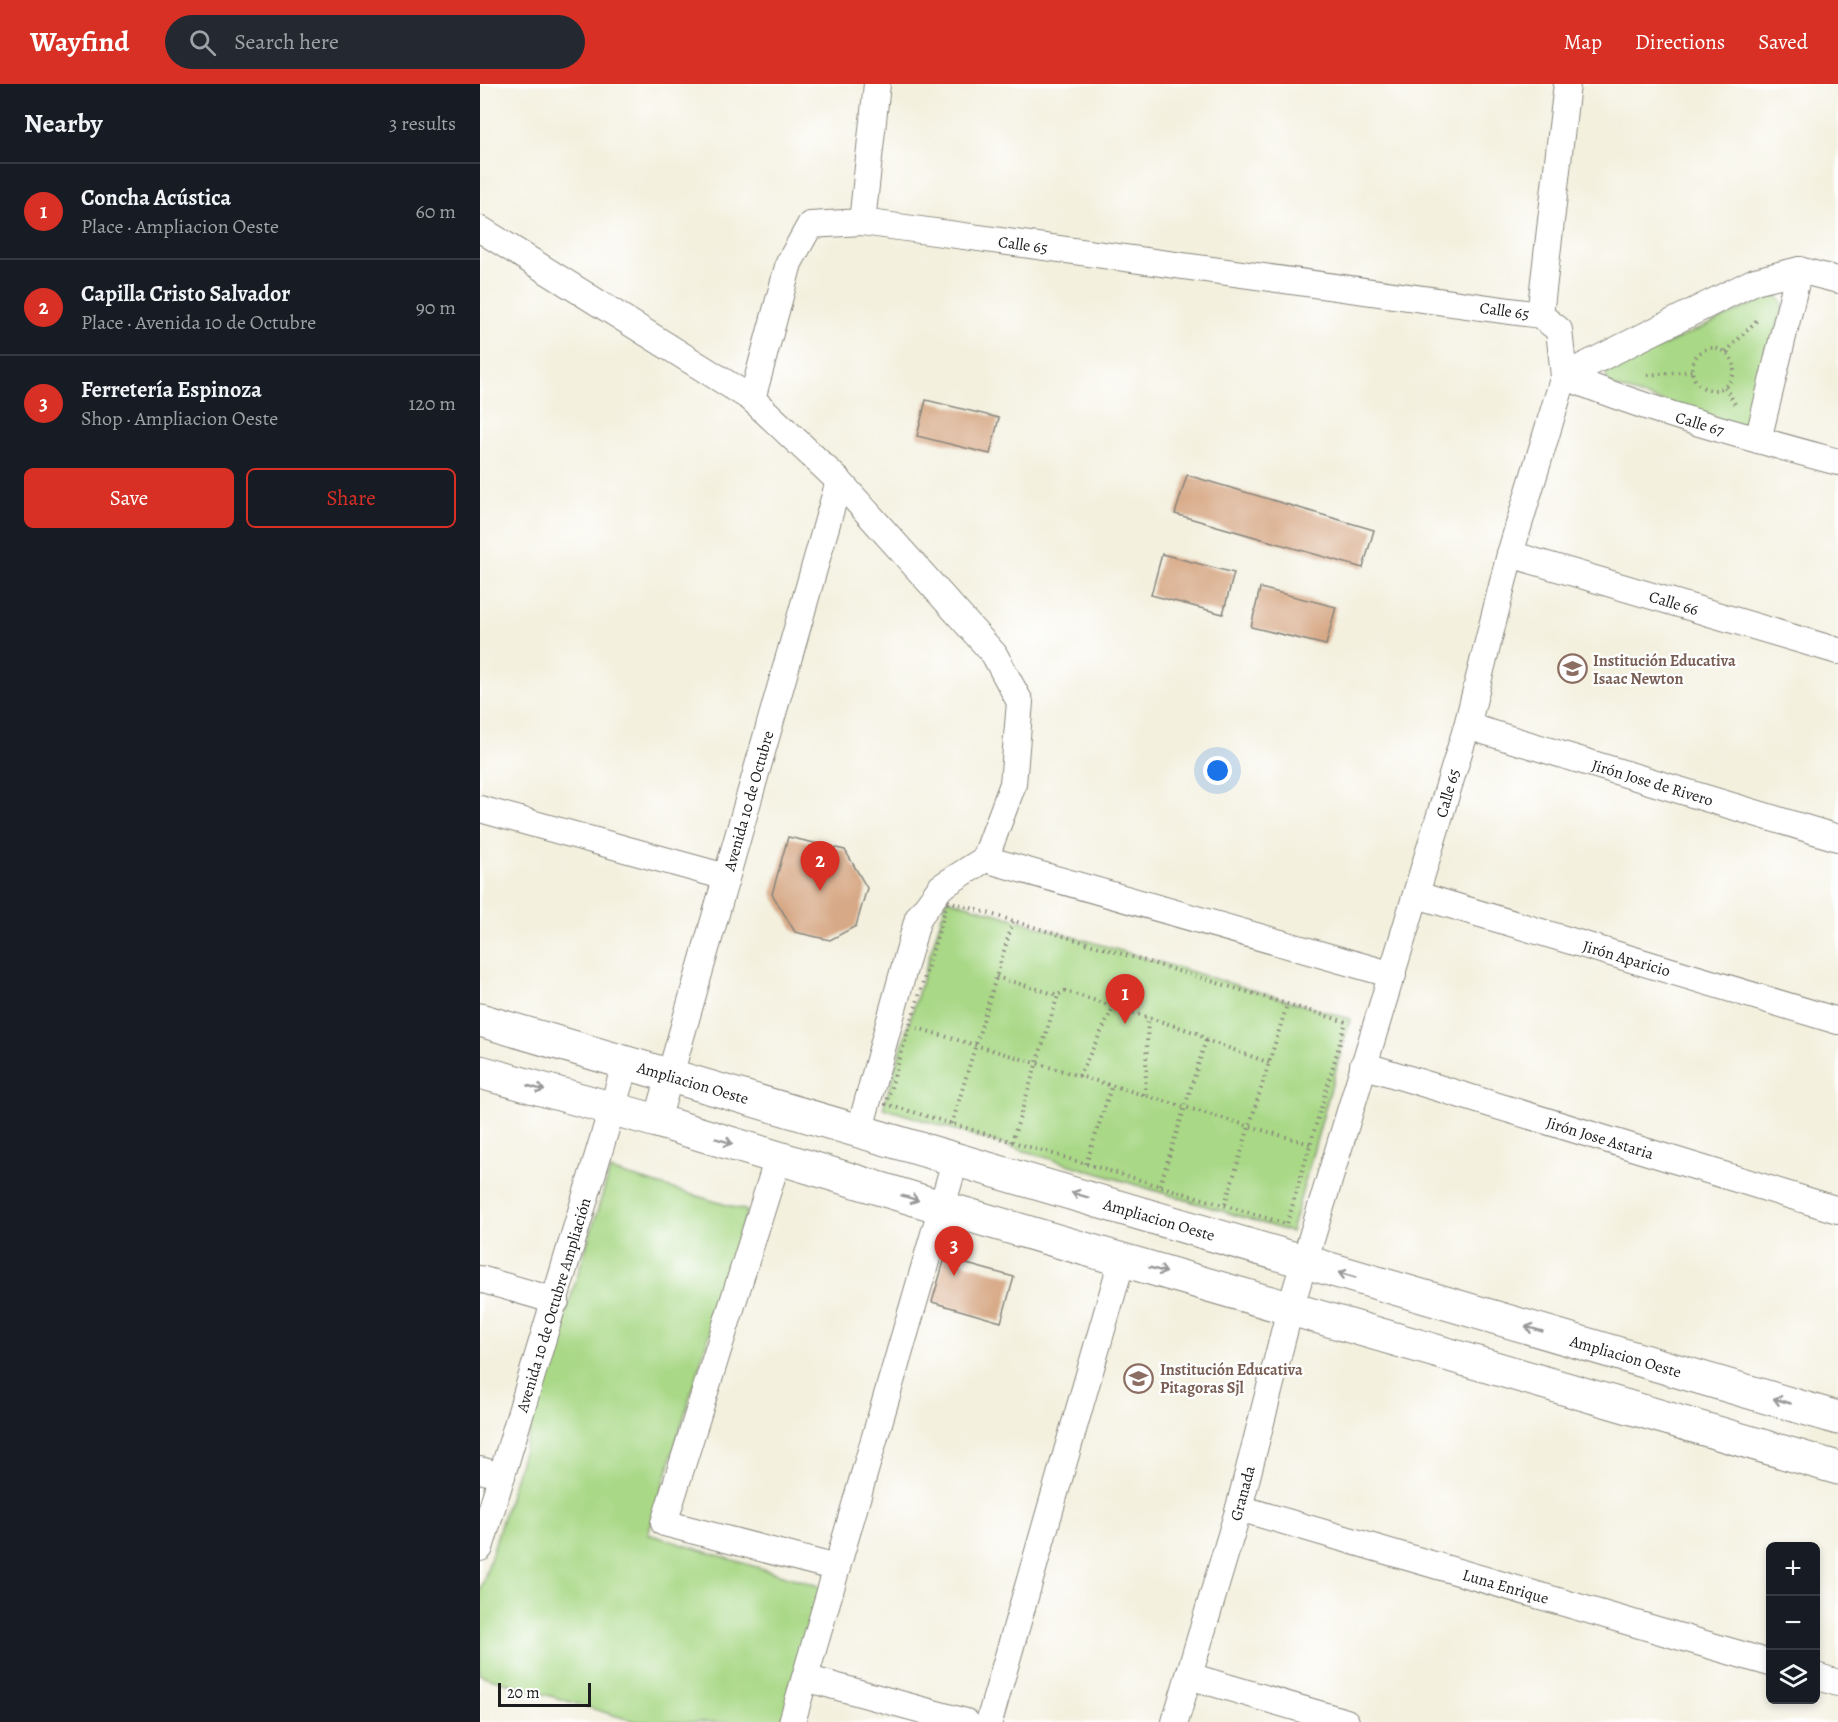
<!DOCTYPE html>
<meta charset="utf-8">
<style>
:root{--surface:#171b24;--page:#242831;--text:#f1f3f6;--muted:#9ea1a6;--line:#363941;--accent:#d93025}
body{margin:0;font-family:Alegreya,serif;background:var(--page);color:var(--text)}
.controls{position:absolute;right:18px;bottom:18px;display:grid;overflow:hidden;border-radius:9px;box-shadow:0 3px 9px #0003}
.controls button{width:54px;height:54px;display:grid;place-items:center;padding:0;border:0;border-bottom:2px solid var(--line);background:var(--surface);color:var(--text);font:30px sans-serif}
.scale{position:absolute;left:18px;bottom:15px;width:93px;box-sizing:border-box;padding-left:6px;border:3px solid #1c1c1c;border-top:0;font-size:16px;line-height:21px;white-space:nowrap;color:#1c1c1c;-webkit-text-stroke:4px #fff;paint-order:stroke}
.you{position:absolute;left:738px;top:687px;width:21px;height:21px;margin:-15px;border:4px solid #fff;border-radius:50%;background:#1a73e8;box-shadow:0 0 0 9px #1a73e833}
.badge{display:grid;place-items:center;width:39px;height:39px;border-radius:50%;background:var(--accent);color:#fff;font-size:20px;font-weight:700}
.pin{position:absolute;translate:-50% -50px;filter:drop-shadow(0 2px 3px #0008)}
.pin::after{content:'';position:absolute;top:32px;width:21px;height:18px;background:inherit;clip-path:polygon(0 0,100% 0,50% 100%)}
.list{margin:0;padding:0;list-style:none}
h2{display:flex;justify-content:space-between;align-items:center;height:78px;margin:0;padding:0 24px;font-size:26px}
h2 small{font-size:20px;font-weight:400;color:var(--muted)}
.list li{display:grid;grid-template-columns:39px 1fr auto;gap:18px;align-items:center;box-sizing:border-box;height:96px;padding:0 24px;border-top:2px solid var(--line)}
.list b{display:block;font-size:22px;white-space:nowrap}
.list p{margin:0;font-size:20px;white-space:nowrap;color:var(--muted)}
.list em{font-size:20px;font-style:normal;color:var(--muted)}
.actions{display:flex;gap:12px;padding:18px 24px}
.actions a{flex:1;padding:14px 0;border:2px solid var(--accent);border-radius:9px;text-align:center;font-size:21px;color:var(--accent)}
.actions .main{background:var(--accent);color:#fff}
.icon{flex:none;width:33px;height:33px;fill:none;stroke:currentColor;stroke-width:2;stroke-linecap:round;stroke-linejoin:round}
.map{position:relative;flex:none;width:1358px;height:1638px;overflow:hidden}
header{display:flex;align-items:center;gap:36px;box-sizing:border-box;height:84px;padding:0 30px;background:var(--accent);color:#fff}
header strong{font-size:28px}
nav{display:flex;gap:33px;margin-inline-start:auto;font-size:21px}
.search{width:420px;height:54px;background:var(--page);display:flex;align-items:center;gap:15px;box-sizing:border-box;padding:0 21px;border-radius:33px;color:var(--muted);font-size:22px}
main{display:flex}
aside{flex:1;background:var(--surface)}
.map>svg:first-child{display:block}
.green{fill:#a9d886;stroke:#627a51;stroke-width:1.5}
.building{fill:#d7a986}
.lines{fill:none;stroke-linecap:round;stroke-linejoin:round}
.minor-casing{stroke:#88867d;stroke-width:28}
.secondary-casing{stroke:#88867d;stroke-width:35}
.path{stroke:#88867d;stroke-width:4;stroke-dasharray:1.5 4.5;stroke-linecap:butt}
.minor{stroke:#fff;stroke-width:26}
.secondary{stroke:#fff;stroke-width:33}
.oneway{stroke:#999}
.labels{text-anchor:middle;stroke-width:4.5;stroke-linejoin:round;paint-order:stroke}
.street-label{font-size:16px;fill:#1c1c1c;stroke:#fff}
.education-label{font-size:16px;font-weight:bold;fill:#785e54;stroke:#fff;text-anchor:start}
</style>
<header>
<strong>Wayfind</strong>
<div class="search"><svg class="icon" aria-label="search" viewBox="0 0 24 24"><circle cx="10" cy="10" r="6"/><path d="M15 15l6 6"/></svg>Search here</div>
<nav><a>Map</a><a>Directions</a><a>Saved</a></nav>
</header>
<main>
<aside>
<h2>Nearby<small>3 results</small></h2>
<ul class="list">
<li><span class="badge">1</span><div><b>Concha Acústica</b><p>Place · Ampliacion Oeste</p></div><em>60 m</em></li>
<li><span class="badge">2</span><div><b>Capilla Cristo Salvador</b><p>Place · Avenida 10 de Octubre</p></div><em>90 m</em></li>
<li><span class="badge">3</span><div><b>Ferretería Espinoza</b><p>Shop · Ampliacion Oeste</p></div><em>120 m</em></li>
</ul>
<div class="actions"><a class="main">Save</a><a>Share</a></div>
</aside>
<div class="map">
<svg width="1358" height="1638" viewBox="0 0 1358 1638">
<rect width="100%" height="100%" fill="#fff"/>
<filter id="ink" filterUnits="userSpaceOnUse"><feTurbulence type="fractalNoise" baseFrequency=".0167" numOctaves="2"/><feDisplacementMap in="SourceGraphic" scale="12" xChannelSelector="R" yChannelSelector="G"/><feConvolveMatrix kernelMatrix="1 2 1 2 8 2 1 2 1" color-interpolation-filters="sRGB"/></filter>
<filter id="wash" filterUnits="userSpaceOnUse"><feTurbulence type="fractalNoise" baseFrequency=".008" numOctaves="4" result="noise"/><feDisplacementMap in="SourceGraphic" scale="24" xChannelSelector="R" yChannelSelector="G"/><feGaussianBlur stdDeviation="1.35" result="paint"/><feColorMatrix in="noise" values="0 0 0 0 0 0 0 0 0 0 0 0 0 0 0 0 0 1.4 0 .05"/><feComposite in="paint" operator="in"/></filter>
<g filter="url(#wash)">
<rect width="100%" height="100%" fill="#f3f0de"/>
<!-- green -->
<g class="green">
<path d="M1298,212L1303,221L1271,345L1128,301L1126,288L1286,214Z"/>
<path d="M467,815L870,935L811,1148L403,1024Z"/>
<path d="M130,1086L267,1127L168,1450L345,1504L304,1638H157L0,1591V1508Z"/>
</g>
<g id="blocks">
<!-- building -->
<g class="building">
<path d="M446,316L519,334L510,370L437,352Z"/>
<path d="M707,391L894,446L883,484L695,430Z"/>
<path d="M682,470L754,489L743,530L671,511Z"/>
<path d="M780,504L856,523L846,561L771,543Z"/>
<path d="M308,753L365,766L387,804L376,842L350,856L315,848L292,810Z"/>
<path d="M465,1174L534,1193L521,1238L452,1218Z"/>
</g>
</g>
</g>
<g filter="url(#ink)">
<use href="#blocks" fill-opacity="0" stroke="#88867d" stroke-width="1.5"/>
<g class="lines">
<defs>
<g id="minor">
<path d="M382,138L397,0"/>
<path d="M0,145L272,315L359,397L514,570L540,618L533,700L505,775L461,803L438,834L380,1045"/>
<path d="M1060,231L1087,0"/>
<path d="M1084,292L1275,197L1319,186L1358,196"/>
<path id="s1" d="M1084,292C1172,328 1266,353 1358,378"/>
<path id="s2" d="M272,315L309,179L330,141L382,138L1060,231L1079,246L1084,292L1030,470L987,642L810,1225L759,1424L695,1638"/>
<path d="M1278,356L1319,186"/>
<path id="s3" d="M1030,470L1358,567"/>
<path id="s4" d="M987,642L1358,754"/>
<path d="M0,725L246,793"/>
<path d="M505,775L913,891"/>
<path id="s5" d="M937,811L1358,937"/>
<path id="s6" d="M883,981L1358,1126"/>
<path id="s7" d="M177,1037L359,397"/>
<path d="M298,1074L184,1439L357,1484"/>
<path d="M0,1195L76,1217"/>
<path d="M0,1386L22,1392"/>
<path id="s8" d="M759,1424L1290,1579"/>
<path id="s9" d="M0,1464L146,978"/>
<path d="M709,1592L866,1638"/>
<path d="M1336,1592L1358,1599"/>
<path d="M325,1594L486,1638"/>
<path d="M312,1638L476,1074"/>
<path d="M509,1638L642,1176"/>
</g>
<g id="secondary">
<path id="s10" d="M0,936L1358,1334"/>
<path d="M0,988L177,1037L464,1124L1358,1384"/>
</g>
</defs>
<!-- minor casing -->
<use href="#minor" class="minor-casing"/>
<!-- secondary casing -->
<use href="#secondary" class="secondary-casing"/>
<!-- path -->
<g class="path">
<circle cx="1233" cy="285" r="21"/>
<path d="M1246,268L1277,236"/>
<path d="M1168,291L1212,287"/>
<path d="M1245,303L1255,320"/>
<path d="M468,817L866,938L807,1140L406,1020Z"/>
<path d="M516,893L578,911L585,907L717,949L726,956L790,979"/>
<path d="M437,944L830,1060"/>
<path d="M599,992L634,922"/>
<path d="M665,1011L668,933"/>
<path d="M472,1040L533,837"/>
<path d="M532,1058L578,911"/>
<path d="M606,1080L632,1001"/>
<path d="M680,1101L726,956"/>
<path d="M745,1120L807,921"/>
</g>
<!-- minor -->
<use href="#minor" class="minor"/>
<!-- secondary -->
<use href="#secondary" class="secondary"/>
</g>
<!-- one-way arrows -->
<defs><path id="oneway-shaft" d="M-6 0H5M1.5-3L5.5 0L1.5 3" fill="none" stroke-width="1.6" stroke-linecap="round" stroke-linejoin="round" transform="scale(1.5)"/></defs>
<g class="oneway">
<use href="#oneway-shaft" transform="translate(56 1004) rotate(16)"/>
<use href="#oneway-shaft" transform="translate(244 1057) rotate(17)"/>
<use href="#oneway-shaft" transform="translate(600 1111) rotate(-163)"/>
<use href="#oneway-shaft" transform="translate(430 1114) rotate(17)"/>
<use href="#oneway-shaft" transform="translate(678 1186) rotate(16)"/>
<use href="#oneway-shaft" transform="translate(867 1191) rotate(-164)"/>
<use href="#oneway-shaft" transform="translate(1054 1245) rotate(-164)"/>
<use href="#oneway-shaft" transform="translate(1302 1317) rotate(-164)"/>
</g>
</g>
<!-- icons -->
<defs>
<symbol id="school-ring" viewBox="-11 -11 22 22"><circle r="9.5" fill="#fff" stroke="#8d6e63" stroke-width="1.5"/><path d="M0-5L7-2L0 1L-7-2ZM-4 1L0 2.5L4 1V4Q0 6-4 4Z" fill="#8d6e63"/></symbol>
</defs>
<g fill-rule="evenodd">
<use href="#school-ring" x="1076" y="568" width="33" height="33"/>
<use href="#school-ring" x="642" y="1278" width="33" height="33"/>
</g>
<g class="labels">
<!-- street labels -->
<g class="street-label">
<text dy="6" stroke="none"><textPath href="#s2" startOffset="399">Calle 65</textPath></text>
<text dy="6" stroke="none"><textPath href="#s2" startOffset="885">Calle 65</textPath></text>
<text dy="6" stroke="none"><textPath href="#s1" startOffset="144">Calle 67</textPath></text>
<text dy="6" stroke="none"><textPath href="#s3" startOffset="171">Calle 66</textPath></text>
<text dy="6" stroke="none"><textPath href="#s4" startOffset="194">Jirón Jose de Rivero</textPath></text>
<text transform="translate(967 709) rotate(-74)" y="6">Calle 65</text>
<text dy="6" stroke="none"><textPath href="#s7" startOffset="333">Avenida 10 de Octubre</textPath></text>
<text dy="6" stroke="none"><textPath href="#s5" startOffset="219">Jirón Aparicio</textPath></text>
<text dy="6" stroke="none"><textPath href="#s10" startOffset="222">Ampliacion Oeste</textPath></text>
<text dy="6" stroke="none"><textPath href="#s6" startOffset="248">Jirón Jose Astaria</textPath></text>
<text dy="6" stroke="none"><textPath href="#s10" startOffset="708">Ampliacion Oeste</textPath></text>
<text dy="6" stroke="none"><textPath href="#s9" startOffset="254">Avenida 10 de Octubre Ampliación</textPath></text>
<text dy="6" stroke="none"><textPath href="#s10" startOffset="1194">Ampliacion Oeste</textPath></text>
<text transform="translate(762 1409) rotate(-75)" y="6">Granada</text>
<text dy="6" stroke="none"><textPath href="#s8" startOffset="278">Luna Enrique</textPath></text>
</g>
<!-- education labels -->
<g class="education-label">
<text x="1113" y="582">Institución Educativa<tspan x="1113" dy="18">Isaac Newton</tspan></text>
<text x="680" y="1291">Institución Educativa<tspan x="680" dy="18">Pitagoras Sjl</tspan></text>
</g>
</g>
</svg>
<div class="controls">
<button>+</button>
<button>−</button>
<button><svg class="icon" aria-label="layers" viewBox="0 0 24 24"><path d="M12 4l9 5-9 5-9-5zM3 14l9 5 9-5"/></svg></button>
</div>
<div class="scale">20 m</div>
<div class="you"></div>
<div class="pin badge" style="left:645px;top:940px">1</div>
<div class="pin badge" style="left:340px;top:807px">2</div>
<div class="pin badge" style="left:474px;top:1192px">3</div>
</div>
</main>
